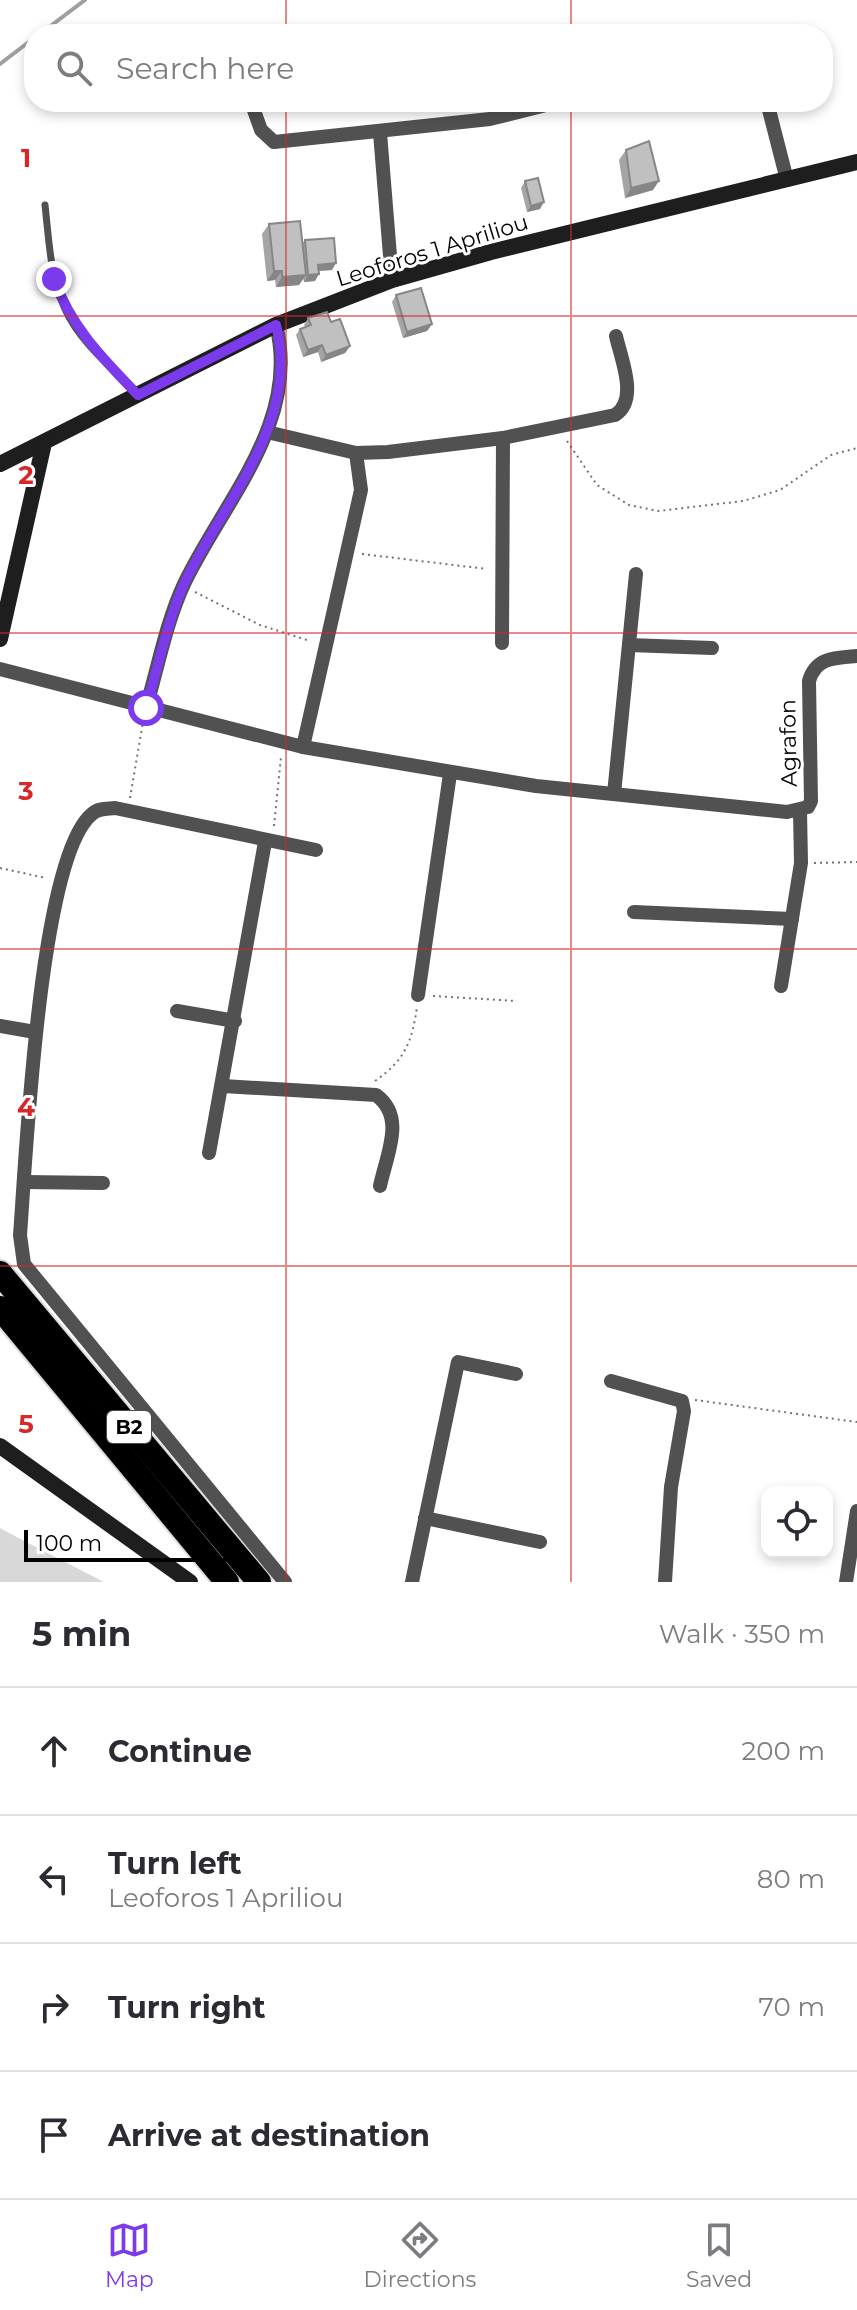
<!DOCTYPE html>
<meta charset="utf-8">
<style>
:root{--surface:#fff;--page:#f2f2f3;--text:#2b2b33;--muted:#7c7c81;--line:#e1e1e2;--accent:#7c3aed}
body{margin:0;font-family:Montserrat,sans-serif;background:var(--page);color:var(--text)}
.controls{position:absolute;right:24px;bottom:24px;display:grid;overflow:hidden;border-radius:16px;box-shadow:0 4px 12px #0003}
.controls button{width:72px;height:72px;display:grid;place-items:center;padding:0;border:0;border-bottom:2px solid var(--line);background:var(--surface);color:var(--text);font:40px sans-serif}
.scale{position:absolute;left:24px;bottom:20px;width:204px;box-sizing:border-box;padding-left:8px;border:4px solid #000;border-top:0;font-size:22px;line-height:28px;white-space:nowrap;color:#000;-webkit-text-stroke:6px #fff;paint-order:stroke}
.stop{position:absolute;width:24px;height:24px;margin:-18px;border:6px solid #7c3aed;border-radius:50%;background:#fff}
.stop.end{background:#7c3aed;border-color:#fff;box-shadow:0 2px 8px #0008}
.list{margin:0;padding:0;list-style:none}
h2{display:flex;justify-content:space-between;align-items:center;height:104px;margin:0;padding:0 32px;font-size:34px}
h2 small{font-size:26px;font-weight:400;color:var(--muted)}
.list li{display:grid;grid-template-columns:52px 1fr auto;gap:24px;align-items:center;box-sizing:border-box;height:128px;padding:0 32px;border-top:2px solid var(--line)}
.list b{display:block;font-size:30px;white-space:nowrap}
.list p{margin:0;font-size:26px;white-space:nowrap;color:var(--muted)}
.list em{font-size:26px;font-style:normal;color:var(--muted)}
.icon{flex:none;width:44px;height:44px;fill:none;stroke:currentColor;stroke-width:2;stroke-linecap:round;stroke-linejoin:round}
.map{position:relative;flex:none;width:857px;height:1582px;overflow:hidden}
.search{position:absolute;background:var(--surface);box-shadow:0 4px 12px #0003;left:24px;right:24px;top:24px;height:88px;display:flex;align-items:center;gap:20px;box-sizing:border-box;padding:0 28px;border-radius:32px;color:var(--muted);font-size:30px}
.sheet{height:616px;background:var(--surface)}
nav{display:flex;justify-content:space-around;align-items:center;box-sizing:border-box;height:112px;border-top:2px solid var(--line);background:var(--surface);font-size:22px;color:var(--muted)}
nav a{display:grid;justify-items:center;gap:4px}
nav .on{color:var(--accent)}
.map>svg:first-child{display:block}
.green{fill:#d8d8d8}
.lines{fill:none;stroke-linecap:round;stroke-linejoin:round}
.stream{stroke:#9f9f9f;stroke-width:4}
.highway-casing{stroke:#dbdbdb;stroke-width:28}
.path{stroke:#737373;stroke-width:2;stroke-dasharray:2 4;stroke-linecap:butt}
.lane{stroke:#515151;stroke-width:7}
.street{stroke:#515151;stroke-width:14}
.secondary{stroke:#1e1e1e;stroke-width:16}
.highway{stroke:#000;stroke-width:24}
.wall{fill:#a5a5a5}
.shaded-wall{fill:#868686}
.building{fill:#c0c0c0;stroke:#868686;stroke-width:2}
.route{stroke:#7c3aed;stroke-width:10}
.grid{fill:none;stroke:#d62828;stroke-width:2;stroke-opacity:0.55}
.labels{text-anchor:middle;stroke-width:6;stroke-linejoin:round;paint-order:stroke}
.shield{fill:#fff;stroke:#4c4c4c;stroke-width:2}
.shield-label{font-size:20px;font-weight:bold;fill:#000}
.street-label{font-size:22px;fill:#000;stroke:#fff}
.grid-label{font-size:26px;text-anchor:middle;font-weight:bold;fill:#d62828;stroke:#fff;stroke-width:6;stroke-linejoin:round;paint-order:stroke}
</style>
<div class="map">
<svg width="857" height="1582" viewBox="0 0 857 1582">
<rect width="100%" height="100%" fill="#fff"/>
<!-- green -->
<path class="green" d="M0,1528L7,1532L104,1582H0Z"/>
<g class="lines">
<!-- stream -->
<g class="stream">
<path d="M40,34L85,0"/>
<path d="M0,64L34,38"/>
</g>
<defs>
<g id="highway">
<path d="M0,1273L259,1582"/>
<path d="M0,1308L227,1582"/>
</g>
</defs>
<!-- highway casing -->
<use href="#highway" class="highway-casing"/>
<!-- path -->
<g class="path">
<path d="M567,441L597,485L629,505L658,511L743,501L780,490L831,455L857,448"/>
<path d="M362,554L487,569"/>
<path d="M195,592L260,625L310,641"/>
<path d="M130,798L143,722"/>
<path d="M274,826L281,757"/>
<path d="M814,863L857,862"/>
<path d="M0,868L46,878"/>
<path d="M433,996L517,1001"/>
<path d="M375,1081C405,1060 412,1042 417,1007"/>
<path d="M695,1400L857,1422"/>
</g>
<!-- lane -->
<path class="lane" d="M45,205C49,240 50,276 65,309C79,341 112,368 137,393"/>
<!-- street -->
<g class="street">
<path d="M251,102L261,130L274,142L490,119L558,102"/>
<path d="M767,102L787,180"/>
<path d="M380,133L392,280"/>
<path d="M267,432L356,453L388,452L503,438L615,415C639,400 621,359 616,336"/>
<path d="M502,643L503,438"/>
<path d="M629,645L712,648"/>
<path d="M0,669L303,747L536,786L787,812L808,807L811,801L809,681C816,657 835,658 857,656"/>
<path d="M146,708C158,667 166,623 184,584C223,502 301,422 276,325"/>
<path d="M303,747L361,490L356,453"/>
<path d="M614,794L636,574"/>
<path d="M634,912L792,919"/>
<path d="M781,986L801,863L800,811"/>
<path d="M418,995L450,774"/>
<path d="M177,1011L235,1021"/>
<path d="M0,1026L35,1032"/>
<path d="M223,1086L376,1095C406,1117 387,1153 380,1186"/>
<path d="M209,1153L265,842"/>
<path d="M24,1182L103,1183"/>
<path d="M611,1381L682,1401L684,1411L671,1487L665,1582"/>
<path d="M425,1518L540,1542"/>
<path d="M285,1582L24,1264L20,1235C26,1159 39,857 92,814C98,808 107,809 115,808L316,850"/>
<path d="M412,1582L458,1362L516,1374"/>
<path d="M846,1582L857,1511"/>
</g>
<!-- secondary -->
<g class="secondary">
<path d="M0,464L276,325L392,280L491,252L857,162"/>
<path d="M0,639L44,443"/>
<path d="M0,1446L190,1582"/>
</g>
<!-- highway -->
<use href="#highway" class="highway"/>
</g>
<!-- wall -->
<g class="wall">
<path d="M626,150L653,190L625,198L619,160Z"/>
<path d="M525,181L540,209L527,212L521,188Z"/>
<path d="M269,224L302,244L305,240L332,270L319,271L315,281L304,282L303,278L299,285L276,287L275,280L267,281L262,234Z"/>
<path d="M396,295L432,324L427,331L403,338L392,302Z"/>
<path d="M308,318L331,322L350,346L345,353L321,362L318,352L303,357L296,335L300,329L305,327L304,325Z"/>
</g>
<!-- shaded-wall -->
<g class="shaded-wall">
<path d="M659,181L653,190L625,198L631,188Z"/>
<path d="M544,202L540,209L527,212L531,206Z"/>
<path d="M336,263L332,270L314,271L318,265Z"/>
<path d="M274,271H282L275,280L267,281Z"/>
<path d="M319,274L315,281L304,282L308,275Z"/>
<path d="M306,275L299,285L276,287L282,277Z"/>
<path d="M432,324L427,331L403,338L407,332Z"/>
<path d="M322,345L318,352L303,357L308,350Z"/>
<path d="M350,346L345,353L321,362L326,355Z"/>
</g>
<!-- building -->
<g class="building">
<path d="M649,141L659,181L631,188L626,150Z"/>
<path d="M538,178L544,202L531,206L525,181Z"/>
<path d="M300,221L306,275L282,277V271H274L269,224Z"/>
<path d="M334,238L336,263L318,265L319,274L308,275L305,240Z"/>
<path d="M421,288L432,324L407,332L396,295Z"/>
<path d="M327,312L331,322L340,319L350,346L326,355L322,345L308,350L300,329L311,325L308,318Z"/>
</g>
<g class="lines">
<!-- route -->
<path class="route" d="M54,279C71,327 103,359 138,395L276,325C301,422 223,502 184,584C167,623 158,667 146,708"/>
</g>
<!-- grid -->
<path class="grid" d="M286,0V34M571,0V34M286,102V1582M571,102V1582M0,316H857M0,633H857M0,949H857M0,1266H857"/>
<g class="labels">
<!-- shield labels -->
<rect class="shield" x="107" y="1411" width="44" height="32" rx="6"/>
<g class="shield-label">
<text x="129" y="1434">B2</text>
</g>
<!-- street labels -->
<g class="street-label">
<text transform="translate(432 250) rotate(-17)" y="8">Leoforos 1 Apriliou</text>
<text transform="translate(788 743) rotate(-91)" y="8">Agrafon</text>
</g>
</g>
<g class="grid-label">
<text x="26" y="167">1</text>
<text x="26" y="484">2</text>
<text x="26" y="800">3</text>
<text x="26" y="1116">4</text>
<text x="26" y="1433">5</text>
</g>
</svg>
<div class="controls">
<button><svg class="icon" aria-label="locate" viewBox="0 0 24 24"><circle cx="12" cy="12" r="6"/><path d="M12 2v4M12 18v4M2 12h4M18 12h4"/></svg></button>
</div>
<div class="scale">100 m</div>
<div class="stop" style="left:146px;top:708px"></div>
<div class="stop end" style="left:54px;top:279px"></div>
<div class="search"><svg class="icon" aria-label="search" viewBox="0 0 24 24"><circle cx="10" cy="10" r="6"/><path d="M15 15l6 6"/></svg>Search here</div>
</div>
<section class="sheet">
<h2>5 min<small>Walk · 350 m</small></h2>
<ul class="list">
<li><svg class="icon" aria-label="ahead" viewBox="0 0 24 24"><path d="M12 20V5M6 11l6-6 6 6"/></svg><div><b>Continue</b></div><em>200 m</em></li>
<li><svg class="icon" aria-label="left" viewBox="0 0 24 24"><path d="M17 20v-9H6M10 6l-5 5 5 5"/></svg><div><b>Turn left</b><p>Leoforos 1 Apriliou</p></div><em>80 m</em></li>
<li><svg class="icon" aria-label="right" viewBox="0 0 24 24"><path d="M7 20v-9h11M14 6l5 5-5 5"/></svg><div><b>Turn right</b></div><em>70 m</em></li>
<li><svg class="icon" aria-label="arrive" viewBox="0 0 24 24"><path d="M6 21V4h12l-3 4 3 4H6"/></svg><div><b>Arrive at destination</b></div></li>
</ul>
</section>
<nav>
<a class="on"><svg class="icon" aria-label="map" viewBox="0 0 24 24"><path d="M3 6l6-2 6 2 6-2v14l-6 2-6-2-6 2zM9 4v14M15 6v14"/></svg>Map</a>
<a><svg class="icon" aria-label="directions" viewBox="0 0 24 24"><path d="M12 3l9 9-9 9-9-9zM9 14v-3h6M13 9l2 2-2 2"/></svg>Directions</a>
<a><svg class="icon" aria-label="saved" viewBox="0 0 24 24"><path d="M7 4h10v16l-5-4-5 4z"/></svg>Saved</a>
</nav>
